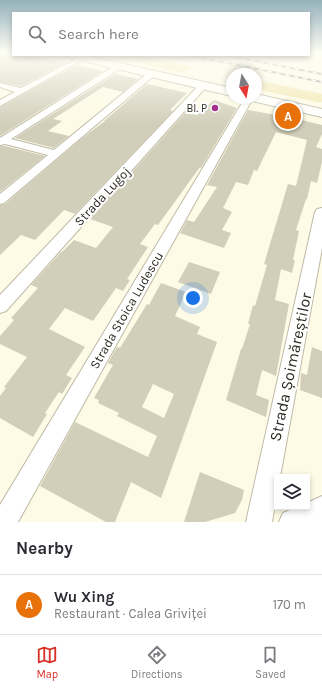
<!DOCTYPE html>
<meta charset="utf-8">
<style>
:root{--surface:#fff;--page:#f2f2f3;--text:#2b2b33;--muted:#7c7c81;--line:#e1e1e2;--accent:#d93025}
body{margin:0;font-family:Karla,sans-serif;background:var(--page);color:var(--text)}
.controls{position:absolute;right:12px;bottom:12px;display:grid;overflow:hidden;border-radius:0px;box-shadow:0 2px 6px #0003}
.controls button{width:36px;height:36px;display:grid;place-items:center;padding:0;border:0;border-bottom:1px solid var(--line);background:var(--surface);color:var(--text);font:20px sans-serif}
.compass{position:absolute;left:226px;top:68px;width:36px;height:36px;border-radius:50%;background:var(--surface);box-shadow:0 2px 6px #0003;rotate:169deg}
.you{position:absolute;left:193px;top:298px;width:14px;height:14px;margin:-10px;border:3px solid #fff;border-radius:50%;background:#1a73e8;box-shadow:0 0 0 6px #1a73e833}
.badge{display:grid;place-items:center;width:26px;height:26px;border-radius:50%;background:var(--accent);color:#fff;font-size:13px;font-weight:700}
.pin{position:absolute;translate:-50% -50%;border:2px solid #fff;box-shadow:0 1px 4px #0006}
.list{margin:0;padding:0;list-style:none}
h2{display:flex;justify-content:space-between;align-items:center;height:52px;margin:0;padding:0 16px;font-size:17px}
h2 small{font-size:13px;font-weight:400;color:var(--muted)}
.list li{display:grid;grid-template-columns:26px 1fr auto;gap:12px;align-items:center;box-sizing:border-box;height:60px;padding:0 16px;border-top:1px solid var(--line)}
.list b{display:block;font-size:15px;white-space:nowrap}
.list p{margin:0;font-size:13px;white-space:nowrap;color:var(--muted)}
.list em{font-size:13px;font-style:normal;color:var(--muted)}
.icon{flex:none;width:22px;height:22px;fill:none;stroke:currentColor;stroke-width:2;stroke-linecap:round;stroke-linejoin:round}
.map{position:relative;flex:none;width:322px;height:522px;overflow:hidden}
.search{position:absolute;background:var(--surface);box-shadow:0 2px 6px #0003;left:12px;right:12px;top:12px;height:44px;display:flex;align-items:center;gap:10px;box-sizing:border-box;padding:0 14px;border-radius:0px;color:var(--muted);font-size:15px}
.sheet{height:112px;background:var(--surface)}
nav{display:flex;justify-content:space-around;align-items:center;box-sizing:border-box;height:56px;border-top:1px solid var(--line);background:var(--surface);font-size:11px;color:var(--muted)}
nav a{display:grid;justify-items:center;gap:2px}
nav .on{color:var(--accent)}
.map>svg:first-child{display:block}
.green{fill:#f2e8b1}
.building{fill:#d1ceba;fill-rule:evenodd}
.lines{fill:none;stroke-linecap:round;stroke-linejoin:round}
.street-casing{stroke:#bebaa7;stroke-width:2}
.primary-casing{stroke:#bebaa7;stroke-width:2}
.street{fill:#fff;fill-rule:evenodd}
.primary{fill:#fff;fill-rule:evenodd}
.rail-casing{stroke:#989587;stroke-width:2}
.rail{stroke:#fff;stroke-width:1.5;stroke-dasharray:4.5;stroke-linecap:butt}
.poi-dot{fill:#a2308c;stroke:#fff;stroke-width:1.5}
.labels{text-anchor:middle;stroke-width:4;stroke-linejoin:round;paint-order:stroke}
.far-poi-label{font-size:11px;fill:#2e2c25;stroke:#fff;text-anchor:end}
.street-label{font-size:13px;fill:#2e2c25;stroke:#fff}
.near-street-label{font-size:16px;fill:#2e2c25;stroke:#fff}
</style>
<div class="map">
<svg width="322" height="522" viewBox="0 0 322 522">
<rect width="100%" height="100%" fill="#fdfae5"/>
<!-- green -->
<g class="green">
<path d="M110,55H135L194,67L184,73L121,59Z"/>
<path d="M256,80L322,94V102H317L256,89Z"/>
</g>
<!-- building -->
<g class="building">
<path d="M0,52H13V55H31L65,63L21,86L0,82Z"/>
<path d="M76,65L103,71L0,136V107Z"/>
<path d="M115,74L138,79L123,92L103,87L53,119L62,121L48,131L69,136L54,148L15,138Z"/>
<path d="M147,84L187,93L170,110L173,111L75,214L64,210L35,240L21,235L0,255V205L5,204L81,139L105,121H104Z"/>
<path d="M214,100L237,108L201,168L200,167L158,225L155,224L140,244L148,247L127,279L130,280L123,291L116,288L93,321L65,308L49,329L85,347L66,375L72,378L62,394L59,392L45,413L47,414L33,437L0,418V396L6,388L4,387L27,357L0,344V336L14,320L11,318L38,288L31,285L61,252H62L74,240L96,248L113,227L90,219L185,113L197,115Z"/>
<path d="M248,110L293,118L322,125V134L316,147L322,149V162L317,183L311,181L307,199H306L296,230L299,231L293,260H295L292,273L281,269L275,300L289,304L276,376L262,370L256,395L269,400L266,417L226,400L241,349H242L250,324H248L253,305L255,306L267,265L264,264L288,184L296,186L307,140L276,132L257,171L254,170L248,185L236,182L223,208L232,212L222,230L231,233L224,248L180,233L187,220L194,222L217,187L207,185Z"/>
<path d="M0,146H5L45,156L0,192Z"/>
<path d="M189,262L220,272L211,294L178,282Z"/>
<path d="M161,283L186,292L175,316L200,327L197,334L217,342L161,498L131,482L115,522H106L40,486L75,422L148,457L157,436L117,416L119,413L98,403L99,400L94,398L113,365L108,363L113,354L117,347L120,348L147,304L149,305ZM153,384L174,394L164,418L142,407Z"/>
<path d="M312,347L322,351V398L300,390L301,373L307,375Z"/>
<path d="M200,472L244,490L242,500L235,513L205,522H184Z"/>
</g>
<g class="lines">
<defs>
<g id="street">
<path d="M80,57L85,58L0,106V100L15,92L0,87V83L21,88Z"/>
<path d="M117,64H123L124,66L11,139L54,150L149,72H155L156,74L4,203L0,204V194L48,155L5,144L0,145V138Z"/>
<path d="M200,84H206L207,86L6,311L0,313V295Z"/>
<path d="M245,98H253L18,522H0V505Z"/>
<path d="M322,208V248L280,477H277V493L272,522H246L315,212L317,209Z"/>
<path d="M322,496V522H279L283,513L297,507H307V503Z"/>
</g>
<g id="primary">
<path d="M65,55H83L232,88V96L70,58Z"/>
<path d="M256,94L322,109V117L252,101L250,98H256Z"/>
</g>
</defs>
<!-- street casing -->
<use href="#street" class="street-casing"/>
<!-- primary casing -->
<use href="#primary" class="primary-casing"/>
<!-- street -->
<use href="#street" class="street"/>
<!-- primary -->
<use href="#primary" class="primary"/>
<defs>
<g id="rail">
<path d="M188,55L322,82"/>
<path d="M224,55L322,74"/>
</g>
</defs>
<!-- rail casing -->
<use href="#rail" class="rail-casing"/>
<!-- rail -->
<use href="#rail" class="rail"/>
</g>
<!-- sky -->
<linearGradient id="sky" x2="0" y2="1"><stop stop-color="#94b1bb"/><stop offset="0.42" stop-color="#fefdf3"/><stop offset="1" stop-color="#fefdf3" stop-opacity="0"/></linearGradient>
<rect width="322" height="125" fill="url(#sky)"/>
<!-- markers -->
<circle class="poi-dot" cx="215" cy="108" r="4"/>
<g class="labels">
<!-- far-poi labels -->
<g class="far-poi-label">
<text x="207" y="112">Bl. P</text>
</g>
<!-- street labels -->
<g class="street-label">
<text transform="translate(102 196) rotate(-47)" y="5">Strada Lugoj</text>
<text transform="translate(126 310) rotate(-60)" y="5">Strada Stoica Ludescu</text>
</g>
<!-- near-street labels -->
<g class="near-street-label">
<text transform="translate(290 367) rotate(-78)" y="6">Strada Șoimăreștilor</text>
</g>
</g>
</svg>
<div class="controls">
<button><svg class="icon" aria-label="layers" viewBox="0 0 24 24"><path d="M12 4l9 5-9 5-9-5zM3 14l9 5 9-5"/></svg></button>
</div>
<svg class="compass" viewBox="-18 -18 36 36"><path d="M0-13l5 13h-10z" fill="#e53935"/><path d="M0 13l5-13h-10z" fill="#7c7c81"/></svg>
<div class="you"></div>
<div class="pin badge" style="left:288px;top:116px;background:#e8710a">A</div>
<div class="search"><svg class="icon" aria-label="search" viewBox="0 0 24 24"><circle cx="10" cy="10" r="6"/><path d="M15 15l6 6"/></svg>Search here</div>
</div>
<section class="sheet">
<h2>Nearby<small></small></h2>
<ul class="list">
<li><span class="badge" style="background:#e8710a">A</span><div><b>Wu Xing</b><p>Restaurant · Calea Griviței</p></div><em>170 m</em></li>
</ul>
</section>
<nav>
<a class="on"><svg class="icon" aria-label="map" viewBox="0 0 24 24"><path d="M3 6l6-2 6 2 6-2v14l-6 2-6-2-6 2zM9 4v14M15 6v14"/></svg>Map</a>
<a><svg class="icon" aria-label="directions" viewBox="0 0 24 24"><path d="M12 3l9 9-9 9-9-9zM9 14v-3h6M13 9l2 2-2 2"/></svg>Directions</a>
<a><svg class="icon" aria-label="saved" viewBox="0 0 24 24"><path d="M7 4h10v16l-5-4-5 4z"/></svg>Saved</a>
</nav>
